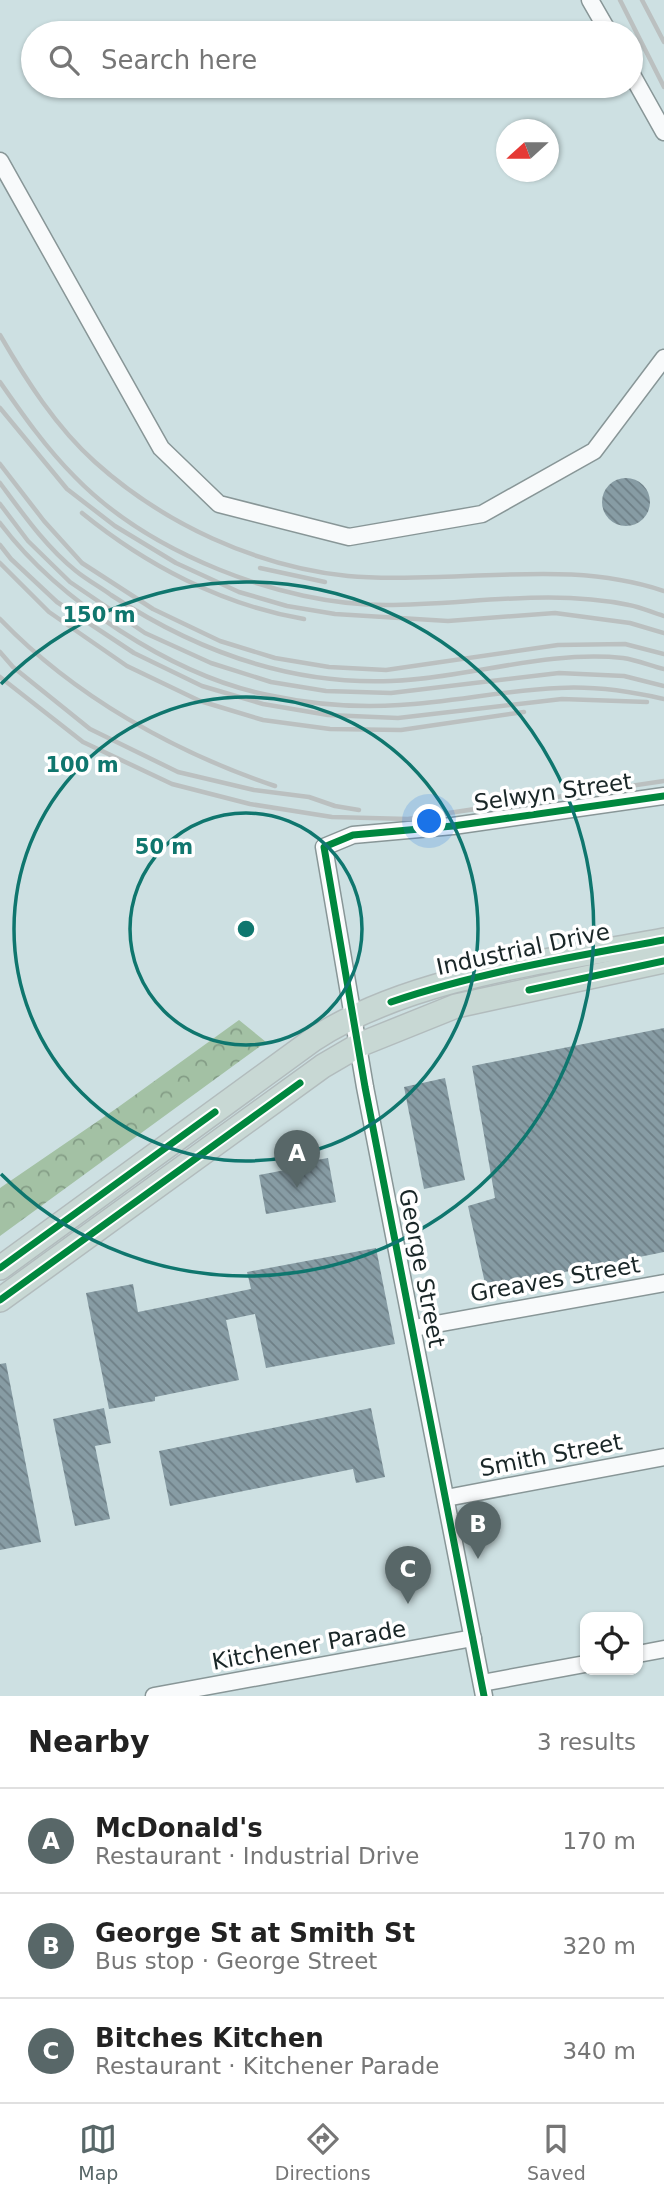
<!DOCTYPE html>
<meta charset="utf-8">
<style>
:root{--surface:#fff;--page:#f2f2f2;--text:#222;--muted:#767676;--line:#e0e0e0;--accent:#586768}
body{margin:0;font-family:"DejaVu Sans",sans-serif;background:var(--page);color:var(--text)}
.controls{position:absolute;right:21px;bottom:21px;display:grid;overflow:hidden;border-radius:14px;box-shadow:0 2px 5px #0004}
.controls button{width:63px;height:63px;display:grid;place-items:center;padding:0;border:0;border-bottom:2px solid var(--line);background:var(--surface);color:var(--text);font:35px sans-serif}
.compass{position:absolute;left:496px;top:119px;width:63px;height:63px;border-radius:50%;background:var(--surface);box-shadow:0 2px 5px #0004;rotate:249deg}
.you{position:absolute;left:430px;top:822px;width:24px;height:24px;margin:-18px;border:5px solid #fff;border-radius:50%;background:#1a73e8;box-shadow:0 0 0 10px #1a73e833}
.badge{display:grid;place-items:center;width:46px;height:46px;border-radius:50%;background:var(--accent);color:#fff;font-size:23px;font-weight:700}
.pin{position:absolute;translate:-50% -58px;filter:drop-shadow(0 2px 4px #0008)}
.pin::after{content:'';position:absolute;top:37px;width:24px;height:21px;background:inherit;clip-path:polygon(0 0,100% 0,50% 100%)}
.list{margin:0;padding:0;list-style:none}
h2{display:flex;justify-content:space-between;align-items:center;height:91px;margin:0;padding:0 28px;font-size:30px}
h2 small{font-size:23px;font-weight:400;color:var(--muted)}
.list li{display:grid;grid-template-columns:46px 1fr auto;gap:21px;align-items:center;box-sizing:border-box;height:105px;padding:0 28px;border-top:2px solid var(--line)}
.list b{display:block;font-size:26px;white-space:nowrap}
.list p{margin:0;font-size:23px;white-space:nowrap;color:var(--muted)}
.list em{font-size:23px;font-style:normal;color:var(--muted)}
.icon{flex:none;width:38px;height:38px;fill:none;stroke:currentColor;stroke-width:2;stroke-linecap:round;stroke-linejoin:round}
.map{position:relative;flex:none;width:664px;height:1696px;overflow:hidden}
.search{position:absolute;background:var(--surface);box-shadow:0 2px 5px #0004;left:21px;right:21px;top:21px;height:77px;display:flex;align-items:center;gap:18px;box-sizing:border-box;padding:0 24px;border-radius:38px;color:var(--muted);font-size:26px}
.sheet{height:406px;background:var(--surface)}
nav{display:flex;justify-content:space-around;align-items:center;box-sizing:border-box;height:98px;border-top:2px solid var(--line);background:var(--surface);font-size:19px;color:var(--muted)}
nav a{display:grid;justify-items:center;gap:4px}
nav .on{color:var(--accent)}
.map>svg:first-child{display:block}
.forest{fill:url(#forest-crowns)}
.building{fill:url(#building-back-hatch)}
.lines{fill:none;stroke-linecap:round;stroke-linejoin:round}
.minor-casing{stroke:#889697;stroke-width:19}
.highway-casing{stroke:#b2bcbd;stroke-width:26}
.minor{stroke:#f8fafb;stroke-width:16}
.highway{stroke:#c8d8d4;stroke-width:23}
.rail{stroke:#bbc0c0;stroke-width:4.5}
.cycleway-casing{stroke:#fff;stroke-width:11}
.cycleway{stroke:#00873e;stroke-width:7}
.ring{fill:none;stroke:#0f766e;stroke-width:3.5}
.labels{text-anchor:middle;stroke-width:7;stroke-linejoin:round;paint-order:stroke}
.street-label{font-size:23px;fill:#192627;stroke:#fff}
.centre{fill:#0f766e;stroke:#fff;stroke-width:3.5}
.ring-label{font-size:21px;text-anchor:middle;font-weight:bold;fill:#0f766e;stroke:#fff;stroke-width:7;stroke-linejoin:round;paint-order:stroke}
</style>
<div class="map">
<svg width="664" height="1696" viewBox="0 0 664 1696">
<defs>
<pattern id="forest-crowns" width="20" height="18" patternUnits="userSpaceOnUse" patternTransform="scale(1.75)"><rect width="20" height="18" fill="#a3c1a4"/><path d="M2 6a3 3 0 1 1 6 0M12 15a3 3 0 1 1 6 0" fill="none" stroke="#849d86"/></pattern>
<pattern id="building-back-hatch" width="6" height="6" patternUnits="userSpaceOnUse" patternTransform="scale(1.75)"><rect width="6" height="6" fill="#879ca4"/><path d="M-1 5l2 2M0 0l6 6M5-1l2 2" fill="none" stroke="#6e7f86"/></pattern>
</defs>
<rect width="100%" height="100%" fill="#cde0e2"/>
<!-- forest -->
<path class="forest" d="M239,1020L266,1042L0,1236V1188L117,1108Z"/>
<!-- building -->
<g class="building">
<circle cx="626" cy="502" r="24"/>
<path d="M664,1028V1252L486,1288L468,1206L495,1198L472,1066Z"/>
<path d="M445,1078L465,1180L424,1189L404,1087Z"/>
<path d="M328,1158L336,1202L266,1214L259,1175L301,1167L300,1163Z"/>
<path d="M376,1248L395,1344L266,1368L255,1314L226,1320L239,1380L155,1397V1401L109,1409L86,1293L133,1284L138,1312L251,1289L247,1272Z"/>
<path d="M6,1363L41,1542L0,1550V1364Z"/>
<path d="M104,1408L111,1443L95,1446L110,1519L75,1526L53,1419Z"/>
<path d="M371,1408L385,1477L356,1483L353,1469L170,1506L159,1451Z"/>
</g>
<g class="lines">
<defs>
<g id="minor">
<path d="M590,0L609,33"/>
<path d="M631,73L664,132"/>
<path d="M0,161L161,448L219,504L349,537L482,514L594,451L664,358"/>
<path d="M414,1328L664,1283"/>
<path d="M446,1498L664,1457"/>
<path d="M638,1654L664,1649"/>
<path d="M482,1683L585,1664"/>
<path d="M154,1696L473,1638"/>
<path d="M484,1696L365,1087L324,847L353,835L453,826L664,796"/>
</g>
<g id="highway">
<path d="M0,1268L314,1039C411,976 552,961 664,940"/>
<path d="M0,1300L323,1066L359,1045L456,1006L664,961"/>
</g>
</defs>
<!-- minor casing -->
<use href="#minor" class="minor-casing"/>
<!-- highway casing -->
<use href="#highway" class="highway-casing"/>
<!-- minor -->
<use href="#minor" class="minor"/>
<!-- highway -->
<use href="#highway" class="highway"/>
<!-- rail -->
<g class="rail">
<path d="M620,0L664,87"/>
<path d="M642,0L664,42"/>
<path d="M0,335C26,380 56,427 95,462C164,524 255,566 348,576C378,579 408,578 438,577C515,575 589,566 664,591"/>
<path d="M0,382C23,415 46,448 75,477C149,553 281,605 386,605C467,605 549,588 629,605C641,607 653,613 664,616"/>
<path d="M0,408L67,489L115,526L176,563L239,592L287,606L335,614L448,621L555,613L630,623L664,633"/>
<path d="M0,464L44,521L82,563L153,609L220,641L275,658L329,667L386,670L558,645L625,644L664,654"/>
<path d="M0,483C23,514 46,547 76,571C87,580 100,587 111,595C196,651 288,685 391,681C468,678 545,650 623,658C637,660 651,666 664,669"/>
<path d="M0,504L28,541L70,582L145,633L211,663L271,682L326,691L391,693L559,673L624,676L664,686"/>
<path d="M82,513C146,565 222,605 304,619"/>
<path d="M0,523C58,600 173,676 268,695C310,704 357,708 400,705C453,702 506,690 559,688C595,686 629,691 664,699"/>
<path d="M0,545L11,559L57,602L134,653L202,686L263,704L328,715L398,718L562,699L647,702"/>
<path d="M0,563L49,612L127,666L200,701L263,720L330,729L401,730L524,712"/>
<path d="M260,568L325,582"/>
<path d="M0,619C74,696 174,752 275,786"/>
<path d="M0,652L13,667L90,729L178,772L254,790L309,797L335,806L359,810"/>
<path d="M0,677L83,742L172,784L250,804L332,817L408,819L664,781"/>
</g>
<defs>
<g id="cycleway">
<path d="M529,990L664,961"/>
<path d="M391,1002C480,972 572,957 664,940"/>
<path d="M0,1268L215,1112"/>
<path d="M0,1300L300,1083"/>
<path d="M484,1696L365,1087L324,847L353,835L453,826L664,796"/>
</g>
</defs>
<!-- cycleway casing -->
<use href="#cycleway" class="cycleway-casing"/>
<!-- cycleway -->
<use href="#cycleway" class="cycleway"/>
</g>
<!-- distance rings -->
<g class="ring">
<circle cx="246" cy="929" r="116"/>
<circle cx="246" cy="929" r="232"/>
<path d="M1 684A347 347 0 1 1 1 1174"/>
</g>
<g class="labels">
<!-- street labels -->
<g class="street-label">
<text transform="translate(553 792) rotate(-8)" y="8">Selwyn Street</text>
<text transform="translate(523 949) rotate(-12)" y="8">Industrial Drive</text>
<text transform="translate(422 1268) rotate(79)" y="8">George Street</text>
<text transform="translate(555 1279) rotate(-10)" y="8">Greaves Street</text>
<text transform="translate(551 1455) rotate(-11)" y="8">Smith Street</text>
<text transform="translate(309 1645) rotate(-10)" y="8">Kitchener Parade</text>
</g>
</g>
<circle cx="246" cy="929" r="10" class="centre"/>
<g class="ring-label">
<text x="99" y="622">150 m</text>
<text x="82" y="772">100 m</text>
<text x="164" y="854">50 m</text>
</g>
</svg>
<div class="controls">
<button><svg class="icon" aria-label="locate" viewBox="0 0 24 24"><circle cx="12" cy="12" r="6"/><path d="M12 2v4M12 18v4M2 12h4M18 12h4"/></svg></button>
</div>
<svg class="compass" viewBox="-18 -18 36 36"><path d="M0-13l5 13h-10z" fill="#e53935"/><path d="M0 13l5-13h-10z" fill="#767676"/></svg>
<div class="you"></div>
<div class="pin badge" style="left:297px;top:1188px">A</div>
<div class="pin badge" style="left:478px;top:1559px">B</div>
<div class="pin badge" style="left:408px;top:1604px">C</div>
<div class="search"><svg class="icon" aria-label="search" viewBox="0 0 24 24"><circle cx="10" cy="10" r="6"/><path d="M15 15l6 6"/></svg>Search here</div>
</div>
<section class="sheet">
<h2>Nearby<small>3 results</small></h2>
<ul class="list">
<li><span class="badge">A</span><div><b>McDonald's</b><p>Restaurant · Industrial Drive</p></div><em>170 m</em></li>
<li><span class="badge">B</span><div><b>George St at Smith St</b><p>Bus stop · George Street</p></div><em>320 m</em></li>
<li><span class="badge">C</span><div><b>Bitches Kitchen</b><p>Restaurant · Kitchener Parade</p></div><em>340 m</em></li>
</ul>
</section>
<nav>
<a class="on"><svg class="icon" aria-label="map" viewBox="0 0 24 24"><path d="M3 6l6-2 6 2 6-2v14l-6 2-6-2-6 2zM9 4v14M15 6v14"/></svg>Map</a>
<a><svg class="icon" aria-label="directions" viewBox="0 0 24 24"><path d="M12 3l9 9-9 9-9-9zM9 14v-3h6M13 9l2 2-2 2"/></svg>Directions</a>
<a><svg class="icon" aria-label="saved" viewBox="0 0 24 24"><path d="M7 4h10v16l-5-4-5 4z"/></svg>Saved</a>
</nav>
